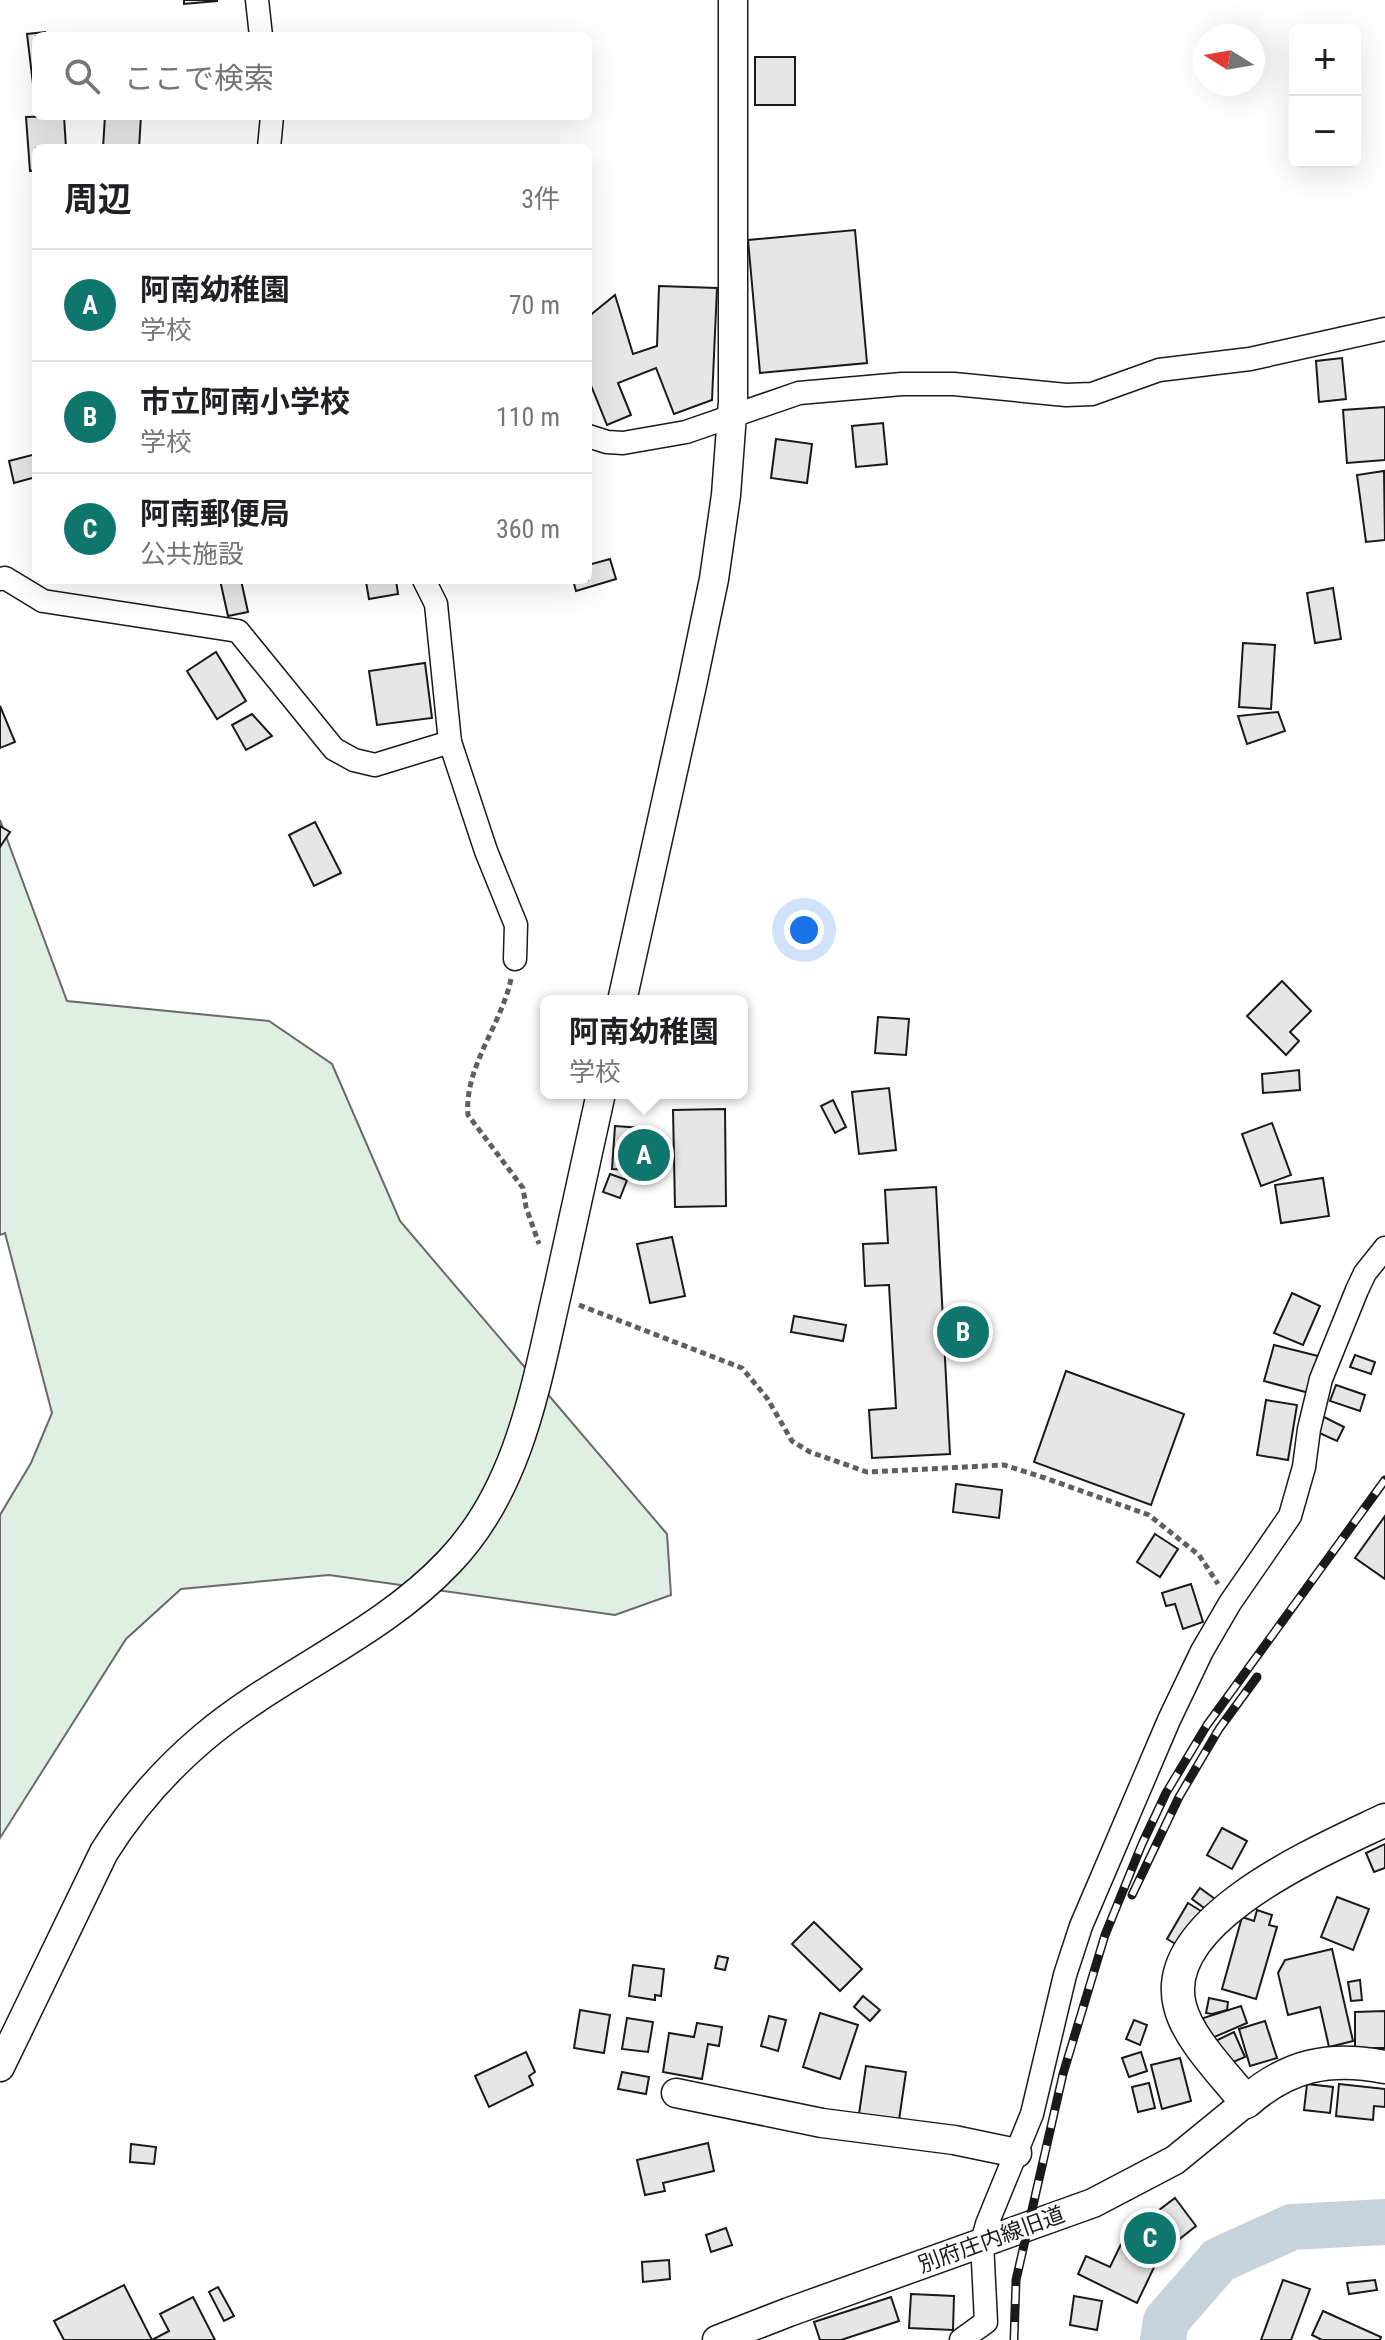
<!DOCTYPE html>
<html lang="ja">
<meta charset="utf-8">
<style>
:root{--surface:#fff;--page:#f6f6f6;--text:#202124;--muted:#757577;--line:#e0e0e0;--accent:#0f766e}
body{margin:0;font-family:"Roboto Condensed","Noto Sans JP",sans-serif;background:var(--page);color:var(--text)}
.controls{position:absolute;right:24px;top:24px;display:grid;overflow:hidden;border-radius:12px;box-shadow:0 8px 32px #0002}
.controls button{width:72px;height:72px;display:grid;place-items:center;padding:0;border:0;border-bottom:2px solid var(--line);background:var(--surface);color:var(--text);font:40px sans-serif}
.compass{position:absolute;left:1193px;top:24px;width:72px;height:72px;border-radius:50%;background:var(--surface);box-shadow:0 8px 32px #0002;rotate:281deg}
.you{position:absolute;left:804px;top:930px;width:28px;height:28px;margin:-20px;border:6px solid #fff;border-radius:50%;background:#1a73e8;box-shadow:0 0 0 12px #1a73e833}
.badge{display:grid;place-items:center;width:52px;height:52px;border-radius:50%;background:var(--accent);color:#fff;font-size:26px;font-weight:700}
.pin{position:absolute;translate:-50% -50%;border:4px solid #fff;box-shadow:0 2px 8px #0006}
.popup{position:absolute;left:540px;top:995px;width:208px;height:104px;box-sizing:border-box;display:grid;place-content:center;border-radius:12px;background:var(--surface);filter:drop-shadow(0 2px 6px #0005);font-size:26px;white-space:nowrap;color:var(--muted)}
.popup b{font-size:30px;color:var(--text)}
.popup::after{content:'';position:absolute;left:50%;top:100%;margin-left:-16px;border:16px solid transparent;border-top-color:var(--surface)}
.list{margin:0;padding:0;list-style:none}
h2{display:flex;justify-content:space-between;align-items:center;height:104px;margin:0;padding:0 32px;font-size:34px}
h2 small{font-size:26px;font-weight:400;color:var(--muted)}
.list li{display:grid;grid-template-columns:52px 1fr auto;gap:24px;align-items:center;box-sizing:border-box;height:112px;padding:0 32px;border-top:2px solid var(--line)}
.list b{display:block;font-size:30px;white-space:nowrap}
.list p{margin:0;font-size:26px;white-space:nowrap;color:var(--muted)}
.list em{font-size:26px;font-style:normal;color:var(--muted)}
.icon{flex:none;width:44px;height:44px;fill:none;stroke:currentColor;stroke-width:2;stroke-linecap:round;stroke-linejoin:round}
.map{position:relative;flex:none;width:1385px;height:2340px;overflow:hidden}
.search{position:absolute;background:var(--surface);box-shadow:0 8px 32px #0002;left:32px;top:32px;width:560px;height:88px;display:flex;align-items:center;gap:20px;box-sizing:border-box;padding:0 28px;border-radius:12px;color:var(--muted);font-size:30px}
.panel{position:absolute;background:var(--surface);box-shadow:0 8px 32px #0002;left:32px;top:144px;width:560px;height:440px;border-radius:12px}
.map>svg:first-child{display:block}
.green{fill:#e0efe3;stroke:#6a6a6a;stroke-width:2}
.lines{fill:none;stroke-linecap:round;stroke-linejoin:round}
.river{stroke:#c6d2dc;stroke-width:46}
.building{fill:#e6e6e6;stroke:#1a1a1a;stroke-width:2}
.minor-casing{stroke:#1a1a1a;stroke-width:25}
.tertiary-casing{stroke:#1a1a1a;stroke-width:31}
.secondary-casing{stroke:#1a1a1a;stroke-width:35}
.path{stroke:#5f5f5f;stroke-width:5;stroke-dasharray:6 4;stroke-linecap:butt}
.minor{stroke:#fff;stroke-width:22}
.tertiary{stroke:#fff;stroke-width:28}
.secondary{stroke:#fff;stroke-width:32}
.rail-casing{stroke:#1a1a1a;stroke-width:9}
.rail{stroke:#fff;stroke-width:6;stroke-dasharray:18;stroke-linecap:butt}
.labels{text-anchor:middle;stroke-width:6;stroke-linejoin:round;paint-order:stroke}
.street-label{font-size:22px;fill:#1a1a1a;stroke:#fff}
</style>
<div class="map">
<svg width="1385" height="2340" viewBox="0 0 1385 2340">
<rect width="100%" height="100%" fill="#fff"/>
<!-- green -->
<path class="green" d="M0,820L67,1001L269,1021L332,1064L400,1221L667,1534L671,1595L615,1615L329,1575L181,1589L126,1639L0,1838V1515L31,1463L52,1413L5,1233L0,1235Z"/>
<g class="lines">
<!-- river -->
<path class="river" d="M1163,2340L1166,2321L1219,2260L1292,2227L1385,2222"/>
</g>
<!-- building -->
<g class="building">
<path d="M184,0H217V1L184,4Z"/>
<path d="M45,32V36H36L35,101L27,34Z"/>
<rect x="755" y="57" width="40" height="48"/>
<path d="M64,116L66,148H36V170L30,171L26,117Z"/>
<path d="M105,116H141L139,148H103Z"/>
<path d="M855,230L867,363L760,373L748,240Z"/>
<path d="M659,286L717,288L712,400L674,414L656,368L618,383L631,415L607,425L588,378V317L615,295L633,354L657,346Z"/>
<path d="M1342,358L1346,399L1319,402L1316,361Z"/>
<path d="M1385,407V460L1347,463L1343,410Z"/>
<path d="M883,423L887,464L856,467L852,426Z"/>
<path d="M776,439L812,444L807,483L771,478Z"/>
<path d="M36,454V477L14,483L9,461Z"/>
<path d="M1384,471L1385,540L1366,542L1357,475Z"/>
<path d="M610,559L616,579L576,591L573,580H588V565Z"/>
<rect x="118" y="580" width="30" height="3"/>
<path d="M220,580H241L248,612L228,616Z"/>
<path d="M378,580H396L398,594L369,599L366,582Z"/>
<path d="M1333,588L1341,639L1315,643L1307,593Z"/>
<path d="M1243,643L1275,645L1271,709L1239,707Z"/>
<path d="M216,652L246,701L217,719L187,671Z"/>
<path d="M425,663L432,718L377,725L369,671Z"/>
<path d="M0,706L15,742L0,748Z"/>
<path d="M1278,712L1285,731L1247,744L1238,716Z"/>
<path d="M252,714L272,736L246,750L232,725Z"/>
<path d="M315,822L341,873L314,886L289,835Z"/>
<path d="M0,826L10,832L0,847Z"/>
<path d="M1282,981L1311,1011L1290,1032L1299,1041L1286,1055L1247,1016Z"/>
<path d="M878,1017L909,1019L906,1055L875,1053Z"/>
<path d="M1299,1070L1300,1090L1263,1093L1262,1074Z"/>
<path d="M889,1088L896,1150L859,1154L852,1092Z"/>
<path d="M833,1100L846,1127L835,1133L821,1106Z"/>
<path d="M725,1109L726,1206L675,1207L673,1110Z"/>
<path d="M1272,1123L1291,1175L1261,1186L1242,1134Z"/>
<path d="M615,1126L656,1129L653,1171L612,1169Z"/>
<path d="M610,1174L627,1180L620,1198L603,1192Z"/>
<path d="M1323,1178L1329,1216L1281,1223L1275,1185Z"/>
<path d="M936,1187L950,1454L872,1458L869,1410L896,1408L889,1285L865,1286L863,1244L888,1243L885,1190Z"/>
<path d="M672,1237L685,1296L650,1303L637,1244Z"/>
<path d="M1292,1293L1320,1306L1303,1345L1274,1333Z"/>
<path d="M794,1316L846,1325L843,1341L791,1332Z"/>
<path d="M1274,1345L1322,1357L1313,1394L1264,1381Z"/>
<path d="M1355,1355L1375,1362L1371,1374L1350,1367Z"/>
<path d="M1066,1371L1184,1414L1151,1505L1034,1462Z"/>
<path d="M1336,1385L1365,1395L1360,1411L1330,1401Z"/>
<path d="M1266,1400L1297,1405L1288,1460L1257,1455Z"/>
<path d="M1324,1417L1344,1427L1337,1441L1317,1432Z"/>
<path d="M956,1484L1002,1490L999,1518L953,1512Z"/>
<path d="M1385,1516V1579L1355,1558Z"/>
<path d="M1155,1534L1178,1549L1160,1577L1137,1562Z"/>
<path d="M1191,1584L1203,1622L1183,1629L1175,1604L1166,1606L1162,1593Z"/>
<path d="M1222,1828L1247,1841L1232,1869L1207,1855Z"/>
<path d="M1385,1844V1868L1374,1872L1366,1853Z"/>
<path d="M1200,1888L1215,1899L1207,1910L1192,1899Z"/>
<path d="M1337,1897L1369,1909L1353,1950L1321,1937Z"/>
<path d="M1188,1903L1201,1911L1181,1947L1167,1939Z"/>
<path d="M1257,1910L1272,1915L1269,1925L1277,1927L1256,1999L1222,1989L1242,1917L1254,1921Z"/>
<path d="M814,1922L862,1969L840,1991L792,1944Z"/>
<path d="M1332,1949L1353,2041L1329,2047L1320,2007L1288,2015L1278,1973L1285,1960Z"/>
<path d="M718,1956L728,1958L725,1970L715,1968Z"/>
<path d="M633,1965L664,1969L661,1996L655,1995V2000L629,1996Z"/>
<path d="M1360,1980L1362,2000L1351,2001L1348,1982Z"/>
<path d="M863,1996L880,2010L870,2021L854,2007Z"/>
<path d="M1209,1998L1228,2002L1227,2010L1212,2014L1206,2013Z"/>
<path d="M1241,2006L1247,2023L1205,2041L1194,2021Z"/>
<path d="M580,2010L610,2015L604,2053L574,2048Z"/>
<path d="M1385,2011V2048H1355V2012Z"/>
<path d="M820,2013L858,2025L840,2079L803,2067Z"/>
<path d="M769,2016L786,2020L778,2051L761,2046Z"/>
<path d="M627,2018L653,2022L648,2052L622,2049Z"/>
<path d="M1134,2020L1147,2025L1140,2045L1126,2039Z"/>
<path d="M1265,2021L1277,2058L1250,2066L1239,2029Z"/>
<path d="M697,2023L722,2027L719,2046L708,2044L702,2079L663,2072L669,2033L694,2037Z"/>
<path d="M1234,2032L1245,2057L1226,2065L1209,2044Z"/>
<path d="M526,2052L535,2072L529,2076L533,2085L489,2107L475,2076Z"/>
<path d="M1141,2052L1147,2071L1129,2077L1122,2058Z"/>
<path d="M1180,2058L1191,2101L1162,2109L1151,2065Z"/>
<path d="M866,2066L906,2072L899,2120L859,2114Z"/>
<path d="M622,2072L649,2077L646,2094L618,2089Z"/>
<path d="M1149,2083L1155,2108L1138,2112L1132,2087Z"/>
<path d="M1307,2084L1333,2087L1330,2113L1304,2110Z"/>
<path d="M1339,2084L1385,2089V2107L1374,2106L1373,2120L1336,2116Z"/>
<path d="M708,2143L714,2171L663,2183L665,2191L645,2195L637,2160Z"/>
<path d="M131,2144L156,2147L154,2164L130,2162Z"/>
<path d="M1175,2198L1196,2226L1163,2252L1142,2223Z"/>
<path d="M726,2228L732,2245L711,2252L706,2235Z"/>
<path d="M1122,2242L1158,2259L1137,2303L1078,2274L1086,2256L1110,2267Z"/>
<path d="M669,2260L670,2279L643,2282L642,2262Z"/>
<path d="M1283,2280L1310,2289L1291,2340H1261Z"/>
<path d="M1375,2280L1377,2290L1349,2294L1347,2283Z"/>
<path d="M124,2285L152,2340H64L54,2321Z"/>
<path d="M218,2287L234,2316L224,2321L209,2292Z"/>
<path d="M911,2294L954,2296L953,2330L909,2328Z"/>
<path d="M1074,2296L1102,2301L1097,2330L1070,2325Z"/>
<path d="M193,2297L215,2340H152L169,2331L160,2314Z"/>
<path d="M891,2297L899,2321L841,2340H820L814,2322Z"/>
<path d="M1323,2311L1381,2337L1380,2340H1322L1312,2335Z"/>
</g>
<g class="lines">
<defs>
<g id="minor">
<path d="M257,0L261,36"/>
<path d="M269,148L272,116"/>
<path d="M588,436L607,442L623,443L686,432L799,393L902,384H954L1066,395L1092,394L1159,370L1250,359L1385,329"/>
<path d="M0,579L5,578L43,601L238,631L334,749L354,760L375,765L450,742"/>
<path d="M424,580L436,604L450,742L486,851L516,925L515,959"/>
<path d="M961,2340L986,2322L982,2242L987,2224L1032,2114L1065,1975L1081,1926L1169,1720L1202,1651L1230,1603L1290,1516L1304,1467L1309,1429L1321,1379L1357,1290L1365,1273L1385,1248"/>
</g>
<g id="tertiary">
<path d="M622,1001L692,685L714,579L726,495L733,401V0"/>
<path d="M0,2067L104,1852C131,1809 164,1771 203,1738C280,1673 379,1636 449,1562C520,1488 536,1384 558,1289C572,1223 587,1158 601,1093"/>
<path d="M676,2093L822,2123L954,2140L1017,2153"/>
<path d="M717,2340L789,2312L1093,2203L1175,2160L1246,2102"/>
</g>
<path id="secondary" d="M1385,1820C1325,1849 1157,1919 1180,2006C1188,2039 1225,2075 1246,2102C1288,2065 1330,2056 1385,2067"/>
</defs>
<!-- minor casing -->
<use href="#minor" class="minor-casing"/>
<!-- tertiary casing -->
<use href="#tertiary" class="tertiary-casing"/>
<!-- secondary casing -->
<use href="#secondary" class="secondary-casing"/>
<!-- path -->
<g class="path">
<path d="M511,979C501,1026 464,1067 468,1115L523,1188L526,1207L539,1244"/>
<path d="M579,1305L742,1368L767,1398L792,1441L810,1452L867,1472L1004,1465L1045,1478L1149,1515L1199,1555L1218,1584"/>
</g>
<!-- minor -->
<use href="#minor" class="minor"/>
<!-- tertiary -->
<use href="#tertiary" class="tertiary"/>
<!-- secondary -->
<use href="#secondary" class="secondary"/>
<defs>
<g id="rail">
<path d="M1132,1895L1179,1797L1219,1729L1257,1677"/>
<path d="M1014,2340L1016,2280L1063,2074L1105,1935L1142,1844L1166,1793L1207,1725L1385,1480"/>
</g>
</defs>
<!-- rail casing -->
<use href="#rail" class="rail-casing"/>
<!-- rail -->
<use href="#rail" class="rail"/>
</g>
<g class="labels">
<!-- street labels -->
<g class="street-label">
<text transform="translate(991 2239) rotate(-20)" y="8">別府庄内線旧道</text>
</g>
</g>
</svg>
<div class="controls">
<button>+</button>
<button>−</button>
</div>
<svg class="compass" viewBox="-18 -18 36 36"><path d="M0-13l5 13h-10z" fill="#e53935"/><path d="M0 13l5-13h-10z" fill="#757577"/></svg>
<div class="you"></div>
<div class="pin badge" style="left:644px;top:1155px">A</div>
<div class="popup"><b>阿南幼稚園</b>学校</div>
<div class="pin badge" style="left:963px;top:1332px">B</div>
<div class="pin badge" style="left:1150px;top:2238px">C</div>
<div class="search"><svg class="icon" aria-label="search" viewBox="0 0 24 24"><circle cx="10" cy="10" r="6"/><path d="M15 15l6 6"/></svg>ここで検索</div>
<section class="panel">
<h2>周辺<small>3件</small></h2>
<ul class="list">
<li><span class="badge">A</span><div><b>阿南幼稚園</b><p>学校</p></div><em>70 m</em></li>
<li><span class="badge">B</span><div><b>市立阿南小学校</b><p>学校</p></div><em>110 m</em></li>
<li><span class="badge">C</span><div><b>阿南郵便局</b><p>公共施設</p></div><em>360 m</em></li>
</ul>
</section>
</div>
